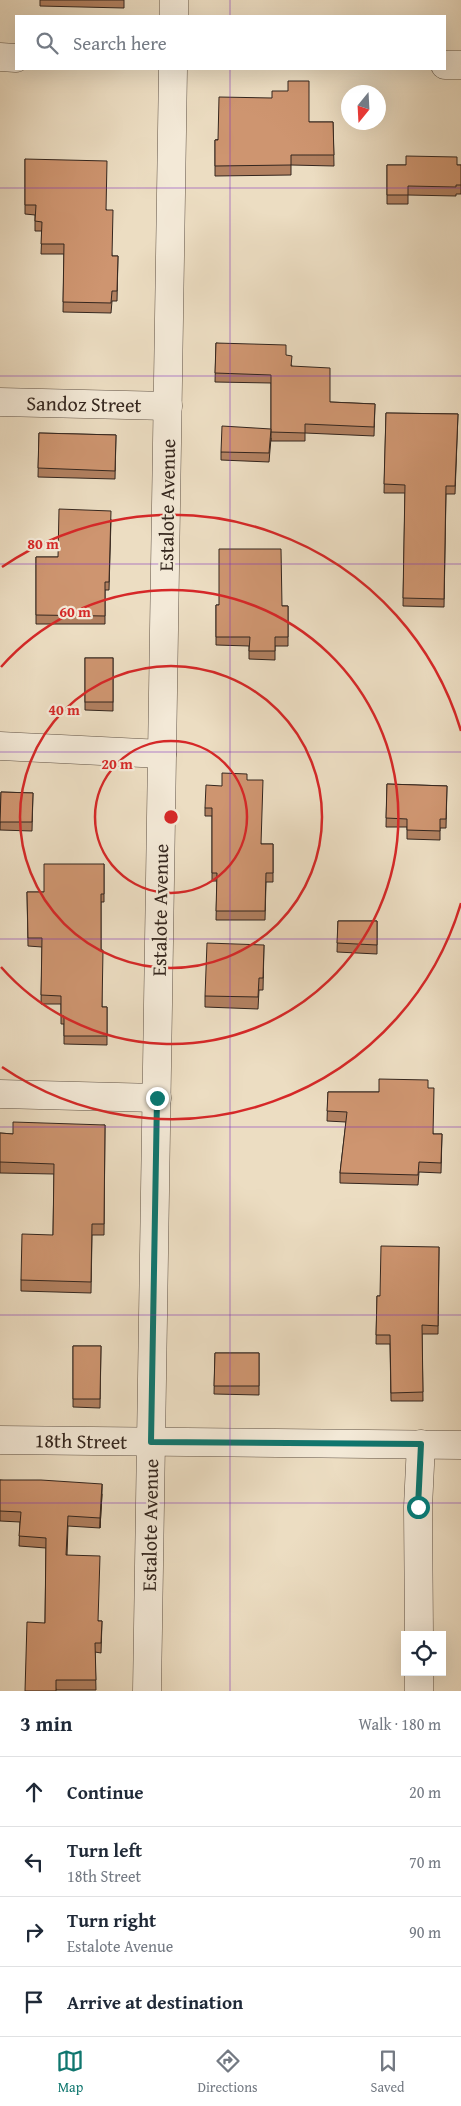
<!DOCTYPE html>
<meta charset="utf-8">
<style>
:root{--surface:#fff;--page:#f6f6f7;--text:#1f2937;--muted:#747a83;--line:#e0e1e3;--accent:#0f766e}
body{margin:0;font-family:"Gentium Book Plus",serif;background:var(--page);color:var(--text)}
.controls{position:absolute;right:15px;bottom:15px;display:grid;overflow:hidden;border-radius:0px;box-shadow:0 5px 20px #0002}
.controls button{width:45px;height:45px;display:grid;place-items:center;padding:0;border:0;border-bottom:1px solid var(--line);background:var(--surface);color:var(--text);font:25px sans-serif}
.compass{position:absolute;left:341px;top:85px;width:45px;height:45px;border-radius:50%;background:var(--surface);box-shadow:0 5px 20px #0002;rotate:198deg}
.stop{position:absolute;width:15px;height:15px;margin:-11px;border:4px solid #0f766e;border-radius:50%;background:#fff}
.stop.end{background:#0f766e;border-color:#fff;box-shadow:0 1px 5px #0008}
.list{margin:0;padding:0;list-style:none}
h2{display:flex;justify-content:space-between;align-items:center;height:65px;margin:0;padding:0 20px;font-size:21px}
h2 small{font-size:16px;font-weight:400;color:var(--muted)}
.list li{display:grid;grid-template-columns:32px 1fr auto;gap:15px;align-items:center;box-sizing:border-box;height:70px;padding:0 20px;border-top:1px solid var(--line)}
.list b{display:block;font-size:19px;white-space:nowrap}
.list p{margin:0;font-size:16px;white-space:nowrap;color:var(--muted)}
.list em{font-size:16px;font-style:normal;color:var(--muted)}
.icon{flex:none;width:28px;height:28px;fill:none;stroke:currentColor;stroke-width:2;stroke-linecap:round;stroke-linejoin:round}
.map{position:relative;flex:none;width:461px;height:1691px;overflow:hidden}
.search{position:absolute;background:var(--surface);box-shadow:0 5px 20px #0002;left:15px;right:15px;top:15px;height:55px;display:flex;align-items:center;gap:12px;box-sizing:border-box;padding:0 18px;border-radius:0px;color:var(--muted);font-size:19px}
.sheet{height:345px;background:var(--surface)}
nav{display:flex;justify-content:space-around;align-items:center;box-sizing:border-box;height:70px;border-top:1px solid var(--line);background:var(--surface);font-size:14px;color:var(--muted)}
nav a{display:grid;justify-items:center;gap:2px}
nav .on{color:var(--accent)}
.map>svg:first-child{display:block}
.lines{fill:none;stroke-linecap:round;stroke-linejoin:round}
.minor-casing{stroke:#625447;stroke-width:29}
.minor{stroke:#f3e9d7;stroke-width:28}
.wall{fill:#b18060;stroke:#34261e}
.shaded-wall{fill:#90684e;stroke:#34261e}
.building{fill:#ce9570;stroke:#34261e}
.route{stroke:#0f766e;stroke-width:6}
.grid{fill:none;stroke:#7b2cbf;stroke-width:1;stroke-opacity:0.55}
.ring{fill:none;stroke:#d62828;stroke-width:2.5}
.labels{text-anchor:middle;stroke-width:4.5;stroke-linejoin:round;paint-order:stroke}
.street-label{font-size:20px;fill:#34261e;stroke:#f3e9d7}
.centre{fill:#d62828;stroke:#f3e9d7;stroke-width:2.5}
.ring-label{font-size:15px;text-anchor:middle;font-weight:bold;fill:#d62828;stroke:#f3e9d7;stroke-width:4.5;stroke-linejoin:round;paint-order:stroke}
</style>
<div class="map">
<svg width="461" height="1691" viewBox="0 0 461 1691">
<rect width="100%" height="100%" fill="#ecddc2"/>
<filter id="stains"><feTurbulence type="fractalNoise" baseFrequency=".004" numOctaves="4"/><feColorMatrix values="0 0 0 0 .2 0 0 0 0 .09 0 0 0 0 .02 0 0 0 .5 -.17"/></filter>
<radialGradient id="worn" r=".72"><stop offset=".6" stop-color="#630" stop-opacity="0"/><stop offset="1" stop-color="#630" stop-opacity=".3"/></radialGradient>
<g class="lines">
<defs>
<g id="minor">
<path d="M174,16V0"/>
<path d="M0,57L16,58"/>
<path d="M445,65H461"/>
<path d="M0,402L168,406"/>
<path d="M0,746L162,754"/>
<path d="M0,1094L157,1098"/>
<path d="M0,1440L461,1445"/>
<path d="M419,1635L418,1507L421,1444"/>
<path d="M419,1672V1691"/>
<path d="M147,1691L173,69"/>
</g>
</defs>
<!-- minor casing -->
<use href="#minor" class="minor-casing"/>
<!-- minor -->
<use href="#minor" class="minor"/>
</g>
<!-- wall -->
<g class="wall">
<path d="M40,0H124V8L40,6Z"/>
<path d="M309,122H333L334,166L291,165V175L215,176V140Z"/>
<path d="M25,159L107,210L112,256H118L117,301H112L111,313L63,312L64,254H41L42,231H35V215L25,214Z"/>
<path d="M387,165H461V194H456V196L408,195V204H387Z"/>
<path d="M216,343L286,355L292,366L330,402L375,404L374,436L305,433V441H271V383L215,382Z"/>
<path d="M386,413L458,414L455,494H446L444,607L403,606L405,493H384Z"/>
<path d="M39,433L116,435L115,479L38,477Z"/>
<path d="M271,438L269,462L221,460V452Z"/>
<path d="M111,519L109,590H105V624H36V557H58Z"/>
<path d="M216,605L288,606V646H275V660L249,659V646L216,645Z"/>
<path d="M85,658H113V711L85,710Z"/>
<path d="M247,780L261,844H273V882H266L265,920H216L217,881H212V816H205V808L222,786Z"/>
<path d="M387,784L447,786L446,828H440V840L407,839V827H386Z"/>
<path d="M1,792L33,793L32,831L0,830Z"/>
<path d="M104,864V902H101V950L102,1007H107V1045L64,1044V1024H61V1004H41L42,947L28,946L27,892H44Z"/>
<path d="M338,921H377V954L337,952Z"/>
<path d="M264,945L263,990H259L258,1009L205,1007V996Z"/>
<path d="M428,1088L433,1134H442L441,1173L419,1172L418,1185L340,1183V1173L346,1122L327,1121L328,1092H379Z"/>
<path d="M105,1125L104,1235H92L91,1293L21,1291V1280L53,1235L54,1174L0,1173V1133L13,1134Z"/>
<path d="M439,1247L438,1334H422L423,1401H391L390,1344H376L377,1296H380Z"/>
<path d="M73,1346H101L100,1408L73,1407Z"/>
<path d="M215,1353H259V1395L214,1394Z"/>
<path d="M0,1480L102,1494L100,1528L68,1526L67,1555L98,1621H102L101,1653L95,1652L96,1690H56L45,1623L46,1548L19,1546L20,1522L0,1521Z"/>
</g>
<!-- shaded-wall -->
<path class="shaded-wall" d="M102,1484V1494L100,1528V1518Z"/>
<!-- building -->
<g class="building">
<path d="M288,81H309V122H333L334,155H291V165L215,166V140H218L219,97L272,98V91H288Z"/>
<path d="M406,156L457,157V165H461V185H456V187L408,186V195H387V165H406Z"/>
<path d="M25,159L107,161L106,210H113L112,256H118L117,291H112L111,303L63,302L64,244H41L42,222L35,221L36,205H25Z"/>
<path d="M216,343L286,345V355L292,356L291,366L330,368V402L375,404L374,427L305,424V433L271,432V375L215,373Z"/>
<path d="M386,413L458,414L455,486H446L444,599L403,598L405,485L384,484Z"/>
<path d="M222,426L271,429L269,453L221,452Z"/>
<path d="M39,433L116,435L115,471L38,468Z"/>
<path d="M59,509L111,511L109,582H105V616L36,615V557H58Z"/>
<path d="M219,549H281L282,606H288V637H275V651H249L250,637H216V605H219Z"/>
<rect x="85" y="658" width="28" height="44"/>
<path d="M222,773L247,774V780H263L261,844H273V873H266L265,911H216L217,873H212V808H205L206,785L222,786Z"/>
<path d="M387,784L447,786L446,819H440V831L407,830V819L386,818Z"/>
<path d="M1,792L33,793L32,822H0Z"/>
<path d="M44,864H104V894H101V950H103L102,1007H107V1036H64V1016H61V996L41,995L42,938H28L27,892H44Z"/>
<path d="M338,921H377V945L337,943Z"/>
<path d="M207,943L264,945L263,978H259L258,997L205,996Z"/>
<path d="M379,1079L428,1080V1088H434L433,1134H442L441,1163L419,1162L418,1175L340,1173L347,1112L327,1111L328,1092H379Z"/>
<path d="M13,1122L105,1125L104,1224H92L91,1282L21,1280L22,1234L53,1235L54,1164L0,1162V1133L13,1134Z"/>
<path d="M381,1246L439,1247L438,1326L422,1325L423,1392L391,1393L390,1335H376L377,1296H380Z"/>
<path d="M73,1346H101L100,1399H73Z"/>
<path d="M215,1353H259V1386H214Z"/>
<path d="M0,1480H41L102,1484L100,1518L68,1516L66,1555L100,1556L98,1621H102L101,1643H95L96,1680H56V1691H25L27,1622L45,1623L46,1538L19,1536L21,1512L0,1511Z"/>
</g>
<g class="lines">
<!-- route -->
<path class="route" d="M157,1098L151,1442L421,1444L418,1507"/>
</g>
<!-- grid -->
<path class="grid" d="M230,0V16M230,69V1691M0,188H461M0,376H461M0,564H461M0,752H461M0,939H461M0,1127H461M0,1315H461M0,1503H461"/>
<!-- distance rings -->
<g class="ring">
<circle cx="171" cy="817" r="76"/>
<circle cx="171" cy="817" r="151"/>
<path d="M1 667A227 227 0 1 1 1 967"/>
<path d="M461 903A302 302 0 0 1 2 1067M2 567A302 302 0 0 1 461 731"/>
</g>
<g class="labels">
<!-- street labels -->
<g class="street-label">
<text transform="translate(84 404) rotate(1)" y="7">Sandoz Street</text>
<text transform="translate(167 505) rotate(-89)" y="7">Estalote Avenue</text>
<text transform="translate(160 910) rotate(-89)" y="7">Estalote Avenue</text>
<text transform="translate(81 1441) rotate(1)" y="7">18th Street</text>
<text transform="translate(150 1525) rotate(-89)" y="7">Estalote Avenue</text>
</g>
</g>
<circle cx="171" cy="817" r="8" class="centre"/>
<g class="ring-label">
<text x="43" y="549">80 m</text>
<text x="75" y="617">60 m</text>
<text x="64" y="715">40 m</text>
<text x="117" y="769">20 m</text>
</g>
<rect width="100%" height="100%" filter="url(#stains)"/>
<rect width="100%" height="100%" fill="url(#worn)"/>
</svg>
<div class="controls">
<button><svg class="icon" aria-label="locate" viewBox="0 0 24 24"><circle cx="12" cy="12" r="6"/><path d="M12 2v4M12 18v4M2 12h4M18 12h4"/></svg></button>
</div>
<svg class="compass" viewBox="-18 -18 36 36"><path d="M0-13l5 13h-10z" fill="#e53935"/><path d="M0 13l5-13h-10z" fill="#747a83"/></svg>
<div class="stop" style="left:418px;top:1507px"></div>
<div class="stop end" style="left:157px;top:1098px"></div>
<div class="search"><svg class="icon" aria-label="search" viewBox="0 0 24 24"><circle cx="10" cy="10" r="6"/><path d="M15 15l6 6"/></svg>Search here</div>
</div>
<section class="sheet">
<h2>3 min<small>Walk · 180 m</small></h2>
<ul class="list">
<li><svg class="icon" aria-label="ahead" viewBox="0 0 24 24"><path d="M12 20V5M6 11l6-6 6 6"/></svg><div><b>Continue</b></div><em>20 m</em></li>
<li><svg class="icon" aria-label="left" viewBox="0 0 24 24"><path d="M17 20v-9H6M10 6l-5 5 5 5"/></svg><div><b>Turn left</b><p>18th Street</p></div><em>70 m</em></li>
<li><svg class="icon" aria-label="right" viewBox="0 0 24 24"><path d="M7 20v-9h11M14 6l5 5-5 5"/></svg><div><b>Turn right</b><p>Estalote Avenue</p></div><em>90 m</em></li>
<li><svg class="icon" aria-label="arrive" viewBox="0 0 24 24"><path d="M6 21V4h12l-3 4 3 4H6"/></svg><div><b>Arrive at destination</b></div></li>
</ul>
</section>
<nav>
<a class="on"><svg class="icon" aria-label="map" viewBox="0 0 24 24"><path d="M3 6l6-2 6 2 6-2v14l-6 2-6-2-6 2zM9 4v14M15 6v14"/></svg>Map</a>
<a><svg class="icon" aria-label="directions" viewBox="0 0 24 24"><path d="M12 3l9 9-9 9-9-9zM9 14v-3h6M13 9l2 2-2 2"/></svg>Directions</a>
<a><svg class="icon" aria-label="saved" viewBox="0 0 24 24"><path d="M7 4h10v16l-5-4-5 4z"/></svg>Saved</a>
</nav>
